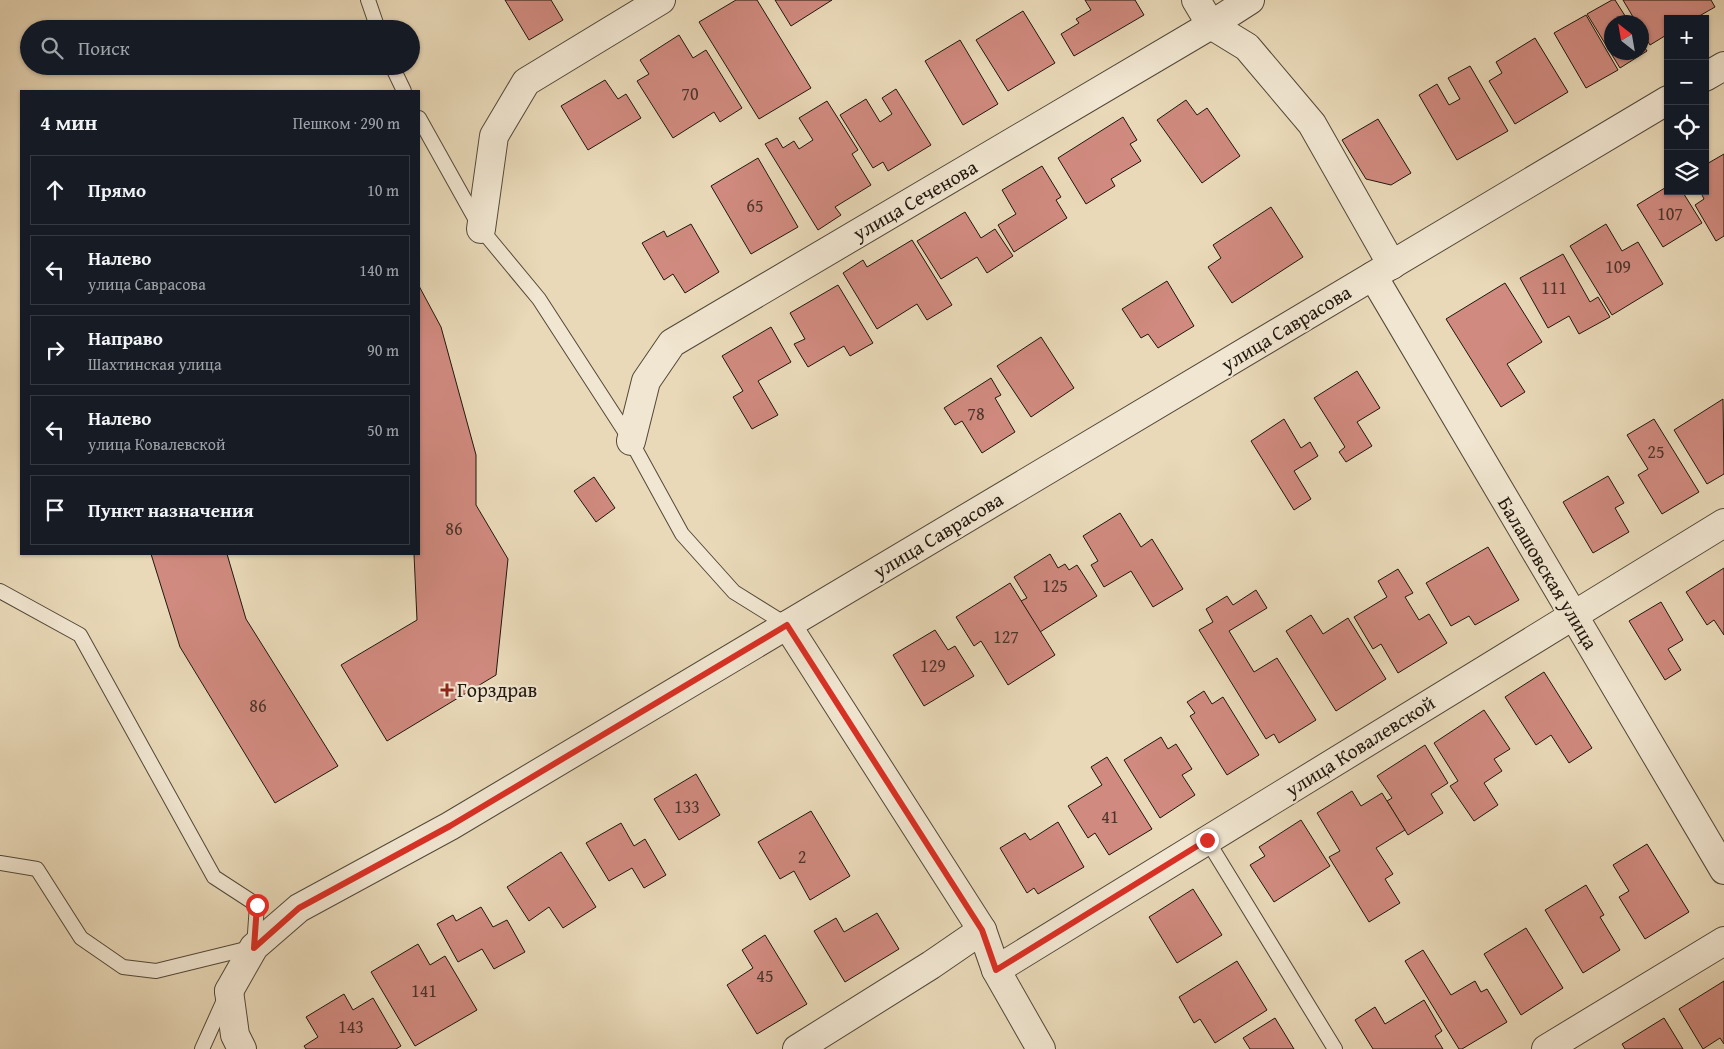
<!DOCTYPE html>
<html lang="ru">
<meta charset="utf-8">
<style>
:root{--surface:#171b24;--page:#20242c;--text:#f1f3f6;--muted:#9ea1a6;--line:#363941}
body{margin:0;font-family:"Gentium Book Plus",serif;background:var(--page);color:var(--text)}
.controls{position:absolute;right:15px;top:15px;display:grid;overflow:hidden;border-radius:0px;box-shadow:0 1px 4px #0004}
.controls button{width:45px;height:45px;display:grid;place-items:center;padding:0;border:0;border-bottom:1px solid var(--line);background:var(--surface);color:var(--text);font:25px sans-serif}
.compass{position:absolute;left:1604px;top:15px;width:45px;height:45px;border-radius:50%;background:var(--surface);box-shadow:0 1px 4px #0004;rotate:329deg}
.stop{position:absolute;width:15px;height:15px;margin:-11px;border:4px solid #d93025;border-radius:50%;background:#fff}
.stop.end{background:#d93025;border-color:#fff;box-shadow:0 1px 5px #0008}
.list{margin:0;padding:0;list-style:none}
h2{display:flex;justify-content:space-between;align-items:center;height:65px;margin:0;padding:0 20px;font-size:21px}
h2 small{font-size:16px;font-weight:400;color:var(--muted)}
.list li{display:grid;grid-template-columns:32px 1fr auto;gap:15px;align-items:center;box-sizing:border-box;height:70px;margin:0 10px 10px;padding:0 10px;border:1px solid var(--line);border-radius:0px}
.list b{display:block;font-size:19px;white-space:nowrap}
.list p{margin:0;font-size:16px;white-space:nowrap;color:var(--muted)}
.list em{font-size:16px;font-style:normal;color:var(--muted)}
.icon{flex:none;width:28px;height:28px;fill:none;stroke:currentColor;stroke-width:2;stroke-linecap:round;stroke-linejoin:round}
.map{position:relative;flex:none;width:1724px;height:1049px;overflow:hidden}
.search{position:absolute;background:var(--surface);box-shadow:0 1px 4px #0004;left:20px;top:20px;width:400px;height:55px;display:flex;align-items:center;gap:12px;box-sizing:border-box;padding:0 18px;border-radius:28px;color:var(--muted);font-size:19px}
.panel{position:absolute;background:var(--surface);box-shadow:0 1px 4px #0004;left:20px;top:90px;width:400px;height:465px;border-radius:0px}
.map>svg:first-child{display:block}
.building{fill:#d08a7f;stroke:#20170d}
.lines{fill:none;stroke-linecap:round;stroke-linejoin:round}
.service-casing{stroke:#524838;stroke-width:16}
.minor-casing{stroke:#524838;stroke-width:30}
.tertiary-casing{stroke:#524838;stroke-width:30}
.service{stroke:#f1e6d1;stroke-width:14}
.minor{stroke:#f1e6d1;stroke-width:28}
.tertiary{stroke:#f1e6d1;stroke-width:28}
.route{stroke:#d93025;stroke-width:6}
.poi-dot{fill:#8f2418;stroke:#f1e6d1;stroke-width:2}
.labels{text-anchor:middle;stroke-width:4.5;stroke-linejoin:round;paint-order:stroke}
.number-label{font-size:18px;fill:#4c342a}
.street-label{font-size:20px;fill:#20170d;stroke:#f1e6d1}
.poi-label{font-size:20px;fill:#20170d;stroke:#f1e6d1;text-anchor:start}
</style>
<div class="map">
<svg width="1724" height="1049" viewBox="0 0 1724 1049">
<rect width="100%" height="100%" fill="#e9d9b8"/>
<filter id="stains"><feTurbulence type="fractalNoise" baseFrequency=".004" numOctaves="4"/><feColorMatrix values="0 0 0 0 .2 0 0 0 0 .09 0 0 0 0 .02 0 0 0 .5 -.17"/></filter>
<radialGradient id="worn" r=".72"><stop offset=".6" stop-color="#630" stop-opacity="0"/><stop offset="1" stop-color="#630" stop-opacity=".3"/></radialGradient>
<!-- building -->
<g class="building">
<path d="M505,0H551L563,20L529,40Z"/>
<path d="M736,0H757L811,88L759,119L699,22Z"/>
<path d="M775,0H832L791,26Z"/>
<path d="M1085,0H1135L1144,15L1074,56L1061,34L1079,23L1076,19L1091,10Z"/>
<path d="M1612,0H1615L1629,22H1612V52H1642V43L1647,51L1620,68L1587,14Z"/>
<path d="M1623,0H1711L1715,7L1694,19H1668V34L1650,45L1642,31V22H1636Z"/>
<path d="M1023,11L1055,63L1008,91L976,40Z"/>
<path d="M1586,15L1618,70L1586,88L1554,33Z"/>
<path d="M679,35L693,58L706,50L742,108L720,122L714,112L673,138L637,81L649,74L640,60Z"/>
<path d="M1535,38L1568,92L1515,124L1489,81L1502,73L1496,62Z"/>
<path d="M960,40L998,104L963,125L925,61Z"/>
<path d="M1470,66L1508,131L1457,160L1419,95L1437,84L1449,105L1460,99L1448,78Z"/>
<path d="M605,80L618,99L626,94L641,118L588,150L561,106Z"/>
<path d="M896,89L931,145L888,171L883,162L873,168L840,115L866,99L880,122L892,114L882,98Z"/>
<path d="M1186,100L1197,115L1207,108L1240,156L1202,183L1157,120Z"/>
<path d="M827,101L858,150L852,154L871,185L835,207L841,215L818,230L765,144L777,138L783,148L794,141L799,149L813,140L799,118Z"/>
<path d="M1123,117L1137,140L1130,144L1141,161L1111,179L1115,186L1086,204L1058,158Z"/>
<path d="M1378,119L1411,173L1391,185L1366,179L1342,140Z"/>
<path d="M1724,154V236L1716,241L1695,205L1704,199L1700,191H1705V165Z"/>
<path d="M758,158L798,227L751,254L711,186Z"/>
<path d="M1042,166L1061,197L1056,200L1067,218L1014,252L998,225L1016,214L1002,190Z"/>
<path d="M1668,186V191H1682L1702,223L1663,247L1637,205Z"/>
<path d="M1271,207L1303,257L1232,303L1208,267L1221,258L1213,245Z"/>
<path d="M965,212L981,238L995,229L1013,256L987,273L977,257L941,279L917,241Z"/>
<path d="M691,224L719,272L685,293L673,274L664,280L642,243L664,231L667,237Z"/>
<path d="M1606,224L1622,251L1638,242L1663,284L1612,315L1570,246Z"/>
<path d="M912,240L952,305L927,320L917,304L877,329L843,273L863,260L867,267Z"/>
<path d="M1563,254L1590,302L1598,297L1610,317L1579,334L1569,316L1548,328L1520,278Z"/>
<path d="M1167,281L1194,326L1158,348L1148,334L1141,338L1122,309Z"/>
<path d="M1505,283L1542,342L1507,364L1525,392L1501,407L1446,319Z"/>
<path d="M838,285L873,343L850,356L844,346L808,367L794,344L805,339L790,313Z"/>
<path d="M419,286L441,327L476,455V505L508,559L496,675L387,741L341,665L417,620L414,554H419Z"/>
<path d="M771,327L791,362L758,381L778,415L752,429L733,397L743,391L722,356Z"/>
<path d="M1041,337L1074,388L1031,417L997,366Z"/>
<path d="M1357,371L1380,408L1357,422L1372,446L1346,462L1339,452L1345,447L1314,398Z"/>
<path d="M991,378L1001,395L995,398L1015,432L982,453L962,421L955,425L944,408Z"/>
<path d="M1723,399L1724,474L1707,484L1674,430Z"/>
<path d="M1284,419L1301,448L1310,442L1318,456L1294,471L1311,499L1294,510L1251,441Z"/>
<path d="M1654,419L1699,492L1662,514L1638,475L1648,469L1627,435Z"/>
<path d="M1608,476L1624,503L1615,508L1629,532L1593,553L1563,502Z"/>
<path d="M594,477L615,508L596,522L574,491Z"/>
<path d="M1120,513L1141,547L1152,539L1183,589L1153,607L1131,571L1104,587L1091,565L1098,561L1083,536Z"/>
<path d="M1488,547L1519,600L1475,625L1469,616L1451,626L1426,583Z"/>
<path d="M151,554H227L246,619L338,766L275,803L180,647Z"/>
<path d="M1050,554L1058,568L1065,564L1069,570L1077,565L1097,596L1040,632L1021,601L1027,598L1014,577Z"/>
<path d="M1724,568V635L1714,620L1707,625L1686,592Z"/>
<path d="M1398,569L1413,593L1405,597L1419,620L1429,614L1447,643L1398,673L1381,644L1373,649L1354,617L1387,597L1378,581Z"/>
<path d="M1010,583L1055,655L1008,685L981,641L974,646L956,617Z"/>
<path d="M1256,590L1267,608L1229,631L1254,672L1277,658L1316,720L1279,743L1274,734L1266,739L1199,630L1213,622L1206,609L1227,596L1233,605Z"/>
<path d="M1661,602L1683,640L1668,649L1681,670L1665,680L1629,621Z"/>
<path d="M1311,615L1323,634L1348,618L1386,679L1336,711L1286,631Z"/>
<path d="M935,630L948,650L955,646L974,676L924,706L893,655Z"/>
<path d="M1544,672L1592,748L1569,763L1551,735L1536,745L1505,697Z"/>
<path d="M1204,691L1212,704L1223,697L1259,755L1227,775L1190,716L1195,713L1187,702Z"/>
<path d="M1484,710L1510,749L1494,759L1502,771L1484,783L1498,805L1474,821L1450,786L1458,781L1434,743Z"/>
<path d="M1161,737L1168,749L1176,744L1192,769L1182,775L1195,795L1160,818L1124,760Z"/>
<path d="M1425,745L1448,783L1431,794L1443,813L1408,835L1387,801L1392,798L1377,776Z"/>
<path d="M1107,757L1152,829L1109,855L1095,833L1088,838L1068,806L1102,785L1091,767Z"/>
<path d="M696,774L720,815L679,840L654,799Z"/>
<path d="M1352,791L1361,806L1382,793L1405,830L1376,848L1393,874L1385,879L1400,903L1369,922L1329,857L1340,851L1317,813Z"/>
<path d="M811,811L850,876L810,900L794,871L780,879L758,842Z"/>
<path d="M1301,820L1330,866L1274,902L1250,865L1265,856L1259,847Z"/>
<path d="M1058,822L1084,867L1038,894L1034,888L1027,893L1000,848L1025,833L1030,840Z"/>
<path d="M621,823L634,846L645,839L666,875L644,888L632,868L609,881L586,843Z"/>
<path d="M1647,844L1689,912L1645,939L1619,897L1629,891L1613,865Z"/>
<path d="M561,852L596,907L563,928L549,907L529,921L507,887Z"/>
<path d="M1586,885L1604,915L1600,917L1620,950L1583,973L1545,910Z"/>
<path d="M1193,889L1222,935L1177,963L1149,917Z"/>
<path d="M481,907L493,927L507,920L525,952L494,969L482,949L458,962L437,924L453,915L456,921Z"/>
<path d="M877,913L899,949L845,982L814,931L836,918L844,932Z"/>
<path d="M1526,928L1563,988L1521,1015L1484,954Z"/>
<path d="M765,935L807,1004L757,1034L727,985L753,968L742,950Z"/>
<path d="M418,944L430,965L445,956L477,1010L415,1046L371,972Z"/>
<path d="M1423,950L1451,995L1475,981L1481,992L1487,989L1507,1022L1462,1049H1459L1405,961Z"/>
<path d="M1237,961L1267,1010L1215,1043L1200,1019L1194,1023L1179,997Z"/>
<path d="M1724,981V1044L1720,1038L1703,1049L1679,1009Z"/>
<path d="M344,994L353,1010L373,998L401,1046L396,1049H306L304,1046L318,1037L306,1017Z"/>
<path d="M1424,1000L1442,1031L1435,1036L1443,1049H1373L1355,1020L1375,1007L1385,1024Z"/>
<path d="M1275,1018L1294,1049H1250L1243,1038Z"/>
<path d="M1664,1018L1683,1049H1625L1622,1044Z"/>
</g>
<g class="lines">
<defs>
<g id="service">
<path d="M368,0L378,29"/>
<path d="M392,66L404,91"/>
<path d="M419,118L481,229L539,299L631,441L682,534L734,592L787,625"/>
<path d="M0,591L80,635L214,877L257,905L254,947L156,971L123,967L81,938L37,869L0,863"/>
<path d="M1207,840L1335,1049"/>
<path d="M202,1049L225,998"/>
</g>
<g id="minor">
<path d="M1196,0L1211,25L1247,47L1312,124L1392,265"/>
<path d="M481,229L494,136L526,82L661,0"/>
<path d="M1373,276L1724,870"/>
<path d="M631,441L646,381L672,343L1211,25L1250,0"/>
<path d="M787,625L982,930L996,970L1041,1049"/>
<path d="M996,970L1724,523"/>
<path d="M229,991L235,1035L242,1049"/>
<path d="M797,1049L931,965L982,930"/>
<path d="M1546,1049L1724,941"/>
</g>
<g id="tertiary">
<path d="M1705,77L1724,66"/>
<path d="M229,991L254,947L299,908L450,826L1668,100"/>
</g>
</defs>
<!-- service casing -->
<use href="#service" class="service-casing"/>
<!-- minor casing -->
<use href="#minor" class="minor-casing"/>
<!-- tertiary casing -->
<use href="#tertiary" class="tertiary-casing"/>
<!-- service -->
<use href="#service" class="service"/>
<!-- minor -->
<use href="#minor" class="minor"/>
<!-- tertiary -->
<use href="#tertiary" class="tertiary"/>
</g>
<g class="lines">
<!-- route -->
<path class="route" d="M257,905L254,948L299,908L450,826L787,625L982,930L996,970L1207,840"/>
</g>
<!-- markers -->
<path class="poi-dot" d="M444.5 682.5h5v5h5v5h-5v5h-5v-5h-5v-5h5z"/>
<g class="labels">
<!-- number labels -->
<g class="number-label">
<text x="690" y="100">70</text>
<text x="755" y="212">65</text>
<text x="1670" y="220">107</text>
<text x="1618" y="273">109</text>
<text x="1554" y="294">111</text>
<text x="976" y="420">78</text>
<text x="1656" y="458">25</text>
<text x="454" y="535">86</text>
<text x="1055" y="592">125</text>
<text x="1006" y="643">127</text>
<text x="933" y="672">129</text>
<text x="258" y="712">86</text>
<text x="687" y="813">133</text>
<text x="1110" y="823">41</text>
<text x="802" y="863">2</text>
<text x="765" y="982">45</text>
<text x="424" y="997">141</text>
<text x="351" y="1033">143</text>
</g>
<!-- street labels -->
<g class="street-label">
<text transform="translate(915 200) rotate(-30)" y="7">улица Сеченова</text>
<text transform="translate(1286 328) rotate(-31)" y="7">улица Саврасова</text>
<text transform="translate(938 535) rotate(-31)" y="7">улица Саврасова</text>
<text transform="translate(1548 573) rotate(59)" y="7">Балашовская улица</text>
<text transform="translate(1360 746) rotate(-32)" y="7">улица Ковалевской</text>
</g>
<!-- poi labels -->
<g class="poi-label">
<text x="457" y="697">Горздрав</text>
</g>
</g>
<rect width="100%" height="100%" filter="url(#stains)"/>
<rect width="100%" height="100%" fill="url(#worn)"/>
</svg>
<div class="controls">
<button>+</button>
<button>−</button>
<button><svg class="icon" aria-label="locate" viewBox="0 0 24 24"><circle cx="12" cy="12" r="6"/><path d="M12 2v4M12 18v4M2 12h4M18 12h4"/></svg></button>
<button><svg class="icon" aria-label="layers" viewBox="0 0 24 24"><path d="M12 4l9 5-9 5-9-5zM3 14l9 5 9-5"/></svg></button>
</div>
<svg class="compass" viewBox="-18 -18 36 36"><path d="M0-13l5 13h-10z" fill="#e53935"/><path d="M0 13l5-13h-10z" fill="#9ea1a6"/></svg>
<div class="stop" style="left:257px;top:905px"></div>
<div class="stop end" style="left:1207px;top:840px"></div>
<div class="search"><svg class="icon" aria-label="search" viewBox="0 0 24 24"><circle cx="10" cy="10" r="6"/><path d="M15 15l6 6"/></svg>Поиск</div>
<section class="panel">
<h2>4 мин<small>Пешком · 290 m</small></h2>
<ul class="list">
<li><svg class="icon" aria-label="ahead" viewBox="0 0 24 24"><path d="M12 20V5M6 11l6-6 6 6"/></svg><div><b>Прямо</b></div><em>10 m</em></li>
<li><svg class="icon" aria-label="left" viewBox="0 0 24 24"><path d="M17 20v-9H6M10 6l-5 5 5 5"/></svg><div><b>Налево</b><p>улица Саврасова</p></div><em>140 m</em></li>
<li><svg class="icon" aria-label="right" viewBox="0 0 24 24"><path d="M7 20v-9h11M14 6l5 5-5 5"/></svg><div><b>Направо</b><p>Шахтинская улица</p></div><em>90 m</em></li>
<li><svg class="icon" aria-label="left" viewBox="0 0 24 24"><path d="M17 20v-9H6M10 6l-5 5 5 5"/></svg><div><b>Налево</b><p>улица Ковалевской</p></div><em>50 m</em></li>
<li><svg class="icon" aria-label="arrive" viewBox="0 0 24 24"><path d="M6 21V4h12l-3 4 3 4H6"/></svg><div><b>Пункт назначения</b></div></li>
</ul>
</section>
</div>
